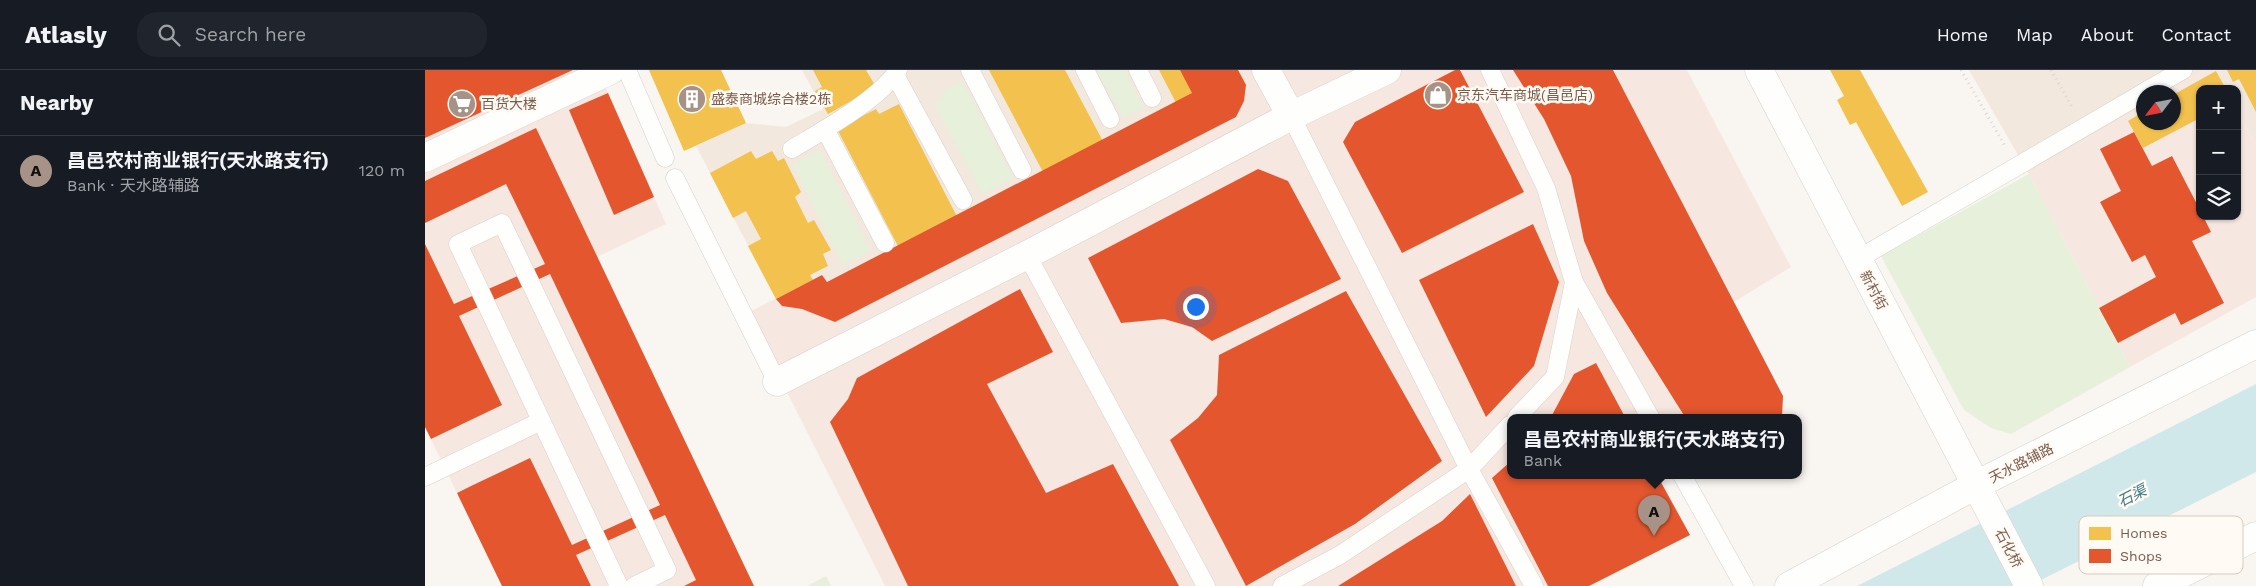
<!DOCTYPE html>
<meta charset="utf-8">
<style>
:root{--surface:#171b24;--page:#20242c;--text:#f1f3f6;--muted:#9ea1a6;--line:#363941;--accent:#a69286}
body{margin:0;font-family:"Work Sans","Noto Sans SC",sans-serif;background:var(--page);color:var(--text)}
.controls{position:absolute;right:15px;top:15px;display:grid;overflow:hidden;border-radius:10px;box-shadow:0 1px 4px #0004}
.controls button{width:45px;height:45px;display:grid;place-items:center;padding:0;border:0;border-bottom:1px solid var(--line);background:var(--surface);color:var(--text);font:25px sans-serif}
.compass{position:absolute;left:1711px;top:15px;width:45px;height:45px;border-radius:50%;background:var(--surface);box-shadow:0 1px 4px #0004;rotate:238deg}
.you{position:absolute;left:770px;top:236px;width:18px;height:18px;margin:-12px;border:4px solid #fff;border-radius:50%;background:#1a73e8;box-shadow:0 0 0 8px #1a73e833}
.badge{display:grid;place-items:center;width:32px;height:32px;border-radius:50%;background:var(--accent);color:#111;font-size:16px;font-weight:700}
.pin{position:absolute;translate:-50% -41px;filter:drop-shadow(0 1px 2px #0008)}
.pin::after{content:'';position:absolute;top:26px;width:18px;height:15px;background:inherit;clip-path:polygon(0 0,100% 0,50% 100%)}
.popup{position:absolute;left:1082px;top:344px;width:295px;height:65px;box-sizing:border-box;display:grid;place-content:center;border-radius:10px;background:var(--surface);filter:drop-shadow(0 1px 4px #0005);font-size:16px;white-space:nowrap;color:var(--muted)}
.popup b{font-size:19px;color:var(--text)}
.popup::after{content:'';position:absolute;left:50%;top:100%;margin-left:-10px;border:10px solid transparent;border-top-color:var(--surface)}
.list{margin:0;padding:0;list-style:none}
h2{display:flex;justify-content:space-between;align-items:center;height:65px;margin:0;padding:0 20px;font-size:21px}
h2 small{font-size:16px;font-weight:400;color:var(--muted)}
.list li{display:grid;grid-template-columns:32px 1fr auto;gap:15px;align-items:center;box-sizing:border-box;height:70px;padding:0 20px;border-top:1px solid var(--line)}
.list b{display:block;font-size:19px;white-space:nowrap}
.list p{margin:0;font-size:16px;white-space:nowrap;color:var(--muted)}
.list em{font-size:16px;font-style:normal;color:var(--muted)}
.icon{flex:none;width:28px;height:28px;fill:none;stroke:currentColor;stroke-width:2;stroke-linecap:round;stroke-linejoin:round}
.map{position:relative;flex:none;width:1831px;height:516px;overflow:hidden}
header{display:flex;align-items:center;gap:30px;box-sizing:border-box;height:70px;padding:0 25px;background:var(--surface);border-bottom:1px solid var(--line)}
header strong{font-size:24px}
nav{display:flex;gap:28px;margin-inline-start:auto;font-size:18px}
.search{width:350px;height:45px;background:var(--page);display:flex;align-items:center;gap:12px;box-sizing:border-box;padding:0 18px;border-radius:20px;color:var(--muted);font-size:19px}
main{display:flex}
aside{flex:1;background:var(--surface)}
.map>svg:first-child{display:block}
.residential{fill:#f2e8de}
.commercial{fill:#f6e8e1}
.green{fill:#e7f0db}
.water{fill:#d0e8ea}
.homes{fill:#f2c14e}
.shops{fill:#e4572e}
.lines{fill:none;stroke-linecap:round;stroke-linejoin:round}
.lane-casing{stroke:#d7d1cb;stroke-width:19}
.street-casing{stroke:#d7d1cb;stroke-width:29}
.secondary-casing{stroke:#d9d2cb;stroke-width:29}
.path{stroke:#dcd5d0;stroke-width:3;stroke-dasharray:1 4;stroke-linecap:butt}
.lane{stroke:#fefefd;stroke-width:18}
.street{stroke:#fefefd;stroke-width:28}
.secondary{stroke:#fefefd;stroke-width:28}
.labels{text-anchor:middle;stroke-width:5;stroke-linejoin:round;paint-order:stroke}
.poi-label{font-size:14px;fill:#7a5c4d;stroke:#fffaf3;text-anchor:start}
.street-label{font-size:14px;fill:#7a5c4d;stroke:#fffaf3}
.water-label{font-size:15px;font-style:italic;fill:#437c86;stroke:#fffaf3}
.key{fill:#fffaf3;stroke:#d7cbc1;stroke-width:1}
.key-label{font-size:14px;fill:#7a5c4d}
</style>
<header>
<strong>Atlasly</strong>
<div class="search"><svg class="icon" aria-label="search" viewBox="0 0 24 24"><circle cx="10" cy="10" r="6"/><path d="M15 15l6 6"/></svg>Search here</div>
<nav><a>Home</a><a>Map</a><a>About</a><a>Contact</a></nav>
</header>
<main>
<aside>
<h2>Nearby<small></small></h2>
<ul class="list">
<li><span class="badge">A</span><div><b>昌邑农村商业银行(天水路支行)</b><p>Bank · 天水路辅路</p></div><em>120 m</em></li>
</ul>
</aside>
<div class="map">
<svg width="1831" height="516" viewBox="0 0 1831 516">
<rect width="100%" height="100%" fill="#f9f5f0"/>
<!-- residential -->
<g class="residential">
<path d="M377,0H755L767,23L402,212L397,205L351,229L271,76L321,53L361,57L398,39Z"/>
<path d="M1544,0H1780L1742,22H1718V36L1604,104Z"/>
<path d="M1791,0H1831V74L1812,40V19H1801Z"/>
</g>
<!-- commercial -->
<g class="commercial">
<path d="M0,0H173L241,154L172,187L329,516H77L0,357Z"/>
<path d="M755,0H1262L1366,197L1309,232L1358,326L1357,347H1085V405H1232L1265,465L1164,516H460L322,243L397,205L402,212L767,23Z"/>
<path d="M1780,0H1791L1801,19H1775V146H1812V40L1831,74V227L1705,297L1604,104L1718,36V52H1748V22H1742Z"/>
</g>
<!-- green -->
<g class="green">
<path d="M672,0H699L719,37L698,48Z"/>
<path d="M537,11L588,108L557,124L510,36L519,22Z"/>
<path d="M395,80L446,181L418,195L368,94Z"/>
<path d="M1604,104L1705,297L1586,364L1566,358L1539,340L1456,186Z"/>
<path d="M401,506L406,516H382Z"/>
</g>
<!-- water -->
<path class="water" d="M1831,314V402L1604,516H1432Z"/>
<!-- homes -->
<g class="homes">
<path d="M224,0H296L321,53L259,81Z"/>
<path d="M388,0H441L451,17L403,44L390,21L397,17Z"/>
<path d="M564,0H640L688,90L628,121Z"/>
<path d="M734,0H813L821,15L795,28L797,33L761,52Z"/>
<path d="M1405,0H1435L1503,122L1477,136L1431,52L1425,55L1412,30L1419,26Z"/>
<path d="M1802,0H1831V42L1814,9L1808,12Z"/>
<path d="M1791,1L1801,19H1775V48L1718,78L1703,51L1718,42V52H1748V25Z"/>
<path d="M474,34L542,166L520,177L524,184L487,203L412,59L451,39L454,44Z"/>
<path d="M326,81L331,89L347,81L353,91L359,88L376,122L370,127L383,153L389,150L406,180L398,184L403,196L385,205L388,210L351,229L323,176L336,169L321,141L308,148L285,103Z"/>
</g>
<!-- shops -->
<g class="shops">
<path d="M0,0H148L0,68Z"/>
<path d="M755,0H813L821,15L819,31L811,47L410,252L377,239L357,236L351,229L397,205L402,212L767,23Z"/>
<path d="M1030,0H1035L1099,122L977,183L918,72L930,52Z"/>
<path d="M1088,0H1188L1358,326L1357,347H1260L1182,223L1159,171L1146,106L1119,49Z"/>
<path d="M183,23L229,127L189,145L144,40Z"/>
<path d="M111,58L329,516H259L271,510L240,445L151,485L166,516H77L32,423L46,416L105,388L147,475L235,435L125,204L34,246L77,335L6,369L0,357V174L29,234L120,194L81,114L0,153V111Z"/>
<path d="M1709,62L1727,96L1747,86L1775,140V146H1778L1786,162L1767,171L1799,233L1756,255L1750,243L1693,273L1674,238L1731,207L1720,185L1707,192L1675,132L1696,121L1675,79Z"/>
<path d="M833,99L863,111L916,209L787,271L767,257L739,249L696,253L663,188Z"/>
<path d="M1108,154L1134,212L1109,296L1061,347L994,210Z"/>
<path d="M595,219L628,282L562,314L621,423L688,394L754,516H483L405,352L423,329L432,308Z"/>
<path d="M921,221L1017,391L930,454L821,516L745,370L773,348L792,325L794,285Z"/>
<path d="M1171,293L1200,347H1126L1149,304Z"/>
<path d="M1085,392V405H1232L1265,465L1164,516H1123L1067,408Z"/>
<path d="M1045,424L1091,516H913L1017,451Z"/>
</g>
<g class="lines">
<defs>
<g id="lane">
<path d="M202,0L240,88"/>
<path d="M545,0L597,100"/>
<path d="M660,0L685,49"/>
<path d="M713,0L727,28"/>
<path d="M1065,0L1121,118L1149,212L1130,307L1092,347"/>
<path d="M470,5L538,130"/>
<path d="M1719,22L1758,0"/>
<path d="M866,46L1044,399L1109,516"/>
<path d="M400,59L460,173"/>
<path d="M367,79C397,61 455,29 473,0"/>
<path d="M250,108L352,312"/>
<path d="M602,185L781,516"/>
<path d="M1433,189L1718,23"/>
<path d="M1149,212L1225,347"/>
<path d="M1257,405L1319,516"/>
<path d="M0,407L116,351"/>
<path d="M194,516L33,174L77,153L242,500L209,516"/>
<path d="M857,516L915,485L1044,399L1085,355"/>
</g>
<g id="street">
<path d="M841,0L866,46"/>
<path d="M0,88L186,0"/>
<path d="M352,312L602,185L866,46L962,0"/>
</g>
<g id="secondary">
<path d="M1334,0L1604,516"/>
<path d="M1364,516L1551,415L1831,274"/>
<path d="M1732,516L1831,466"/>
</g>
</defs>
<!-- lane casing -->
<use href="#lane" class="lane-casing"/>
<!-- street casing -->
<use href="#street" class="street-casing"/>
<!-- secondary casing -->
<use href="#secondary" class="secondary-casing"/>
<!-- path -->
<g class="path">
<path d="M1536,0L1580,76"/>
<path d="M1626,0L1647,37"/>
</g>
<!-- lane -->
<use href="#lane" class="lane"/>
<!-- street -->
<use href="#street" class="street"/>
<!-- secondary -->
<use href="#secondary" class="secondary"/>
</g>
<!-- icons -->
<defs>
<symbol id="shop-disc" viewBox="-11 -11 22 22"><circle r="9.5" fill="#a69286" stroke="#fffaf3"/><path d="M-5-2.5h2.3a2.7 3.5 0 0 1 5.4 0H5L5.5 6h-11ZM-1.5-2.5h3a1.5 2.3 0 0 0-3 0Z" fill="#fff"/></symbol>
<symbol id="building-disc" viewBox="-11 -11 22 22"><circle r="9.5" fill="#a69286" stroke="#fffaf3"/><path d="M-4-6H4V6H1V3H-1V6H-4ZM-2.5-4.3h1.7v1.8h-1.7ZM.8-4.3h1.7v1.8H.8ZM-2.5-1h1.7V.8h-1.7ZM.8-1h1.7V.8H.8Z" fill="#fff"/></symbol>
<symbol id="supermarket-disc" viewBox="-11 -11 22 22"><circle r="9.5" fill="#a69286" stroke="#fffaf3"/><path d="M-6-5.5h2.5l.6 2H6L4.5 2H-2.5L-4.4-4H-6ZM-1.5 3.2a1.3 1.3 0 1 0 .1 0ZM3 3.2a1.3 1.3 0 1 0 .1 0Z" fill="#fff"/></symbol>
</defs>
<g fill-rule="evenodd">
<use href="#shop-disc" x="997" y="9" width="32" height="32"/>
<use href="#building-disc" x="251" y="13" width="32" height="32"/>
<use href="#supermarket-disc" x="21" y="18" width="32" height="32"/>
</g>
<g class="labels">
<!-- poi labels -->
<g class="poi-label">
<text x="1032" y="30">京东汽车商城(昌邑店)</text>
<text x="286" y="34">盛泰商城综合楼2栋</text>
<text x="56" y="39">百货大楼</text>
</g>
<!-- street labels -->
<g class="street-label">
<text transform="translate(1449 220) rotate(62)" y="5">新村街</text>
<text transform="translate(1596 393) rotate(-27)" y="5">天水路辅路</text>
<text transform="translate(1584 478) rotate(62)" y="5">石化桥</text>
</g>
<!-- water labels -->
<g class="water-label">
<text transform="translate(1707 426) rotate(-27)" y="5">石渠</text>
</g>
</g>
<!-- legend -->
<rect x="1654" y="446" width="164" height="58" rx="8" class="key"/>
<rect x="1664" y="457" width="22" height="13" fill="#f2c14e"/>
<rect x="1664" y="479" width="22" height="14" fill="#e4572e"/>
<g class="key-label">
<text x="1695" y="468">Homes</text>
<text x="1695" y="491">Shops</text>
</g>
</svg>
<div class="controls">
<button>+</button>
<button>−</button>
<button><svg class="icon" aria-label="layers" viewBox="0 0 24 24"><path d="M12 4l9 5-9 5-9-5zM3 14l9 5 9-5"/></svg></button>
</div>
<svg class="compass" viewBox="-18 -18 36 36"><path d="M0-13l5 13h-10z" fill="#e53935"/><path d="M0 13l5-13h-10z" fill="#9ea1a6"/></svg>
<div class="you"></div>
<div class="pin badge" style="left:1229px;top:466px">A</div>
<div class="popup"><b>昌邑农村商业银行(天水路支行)</b>Bank</div>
</div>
</main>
